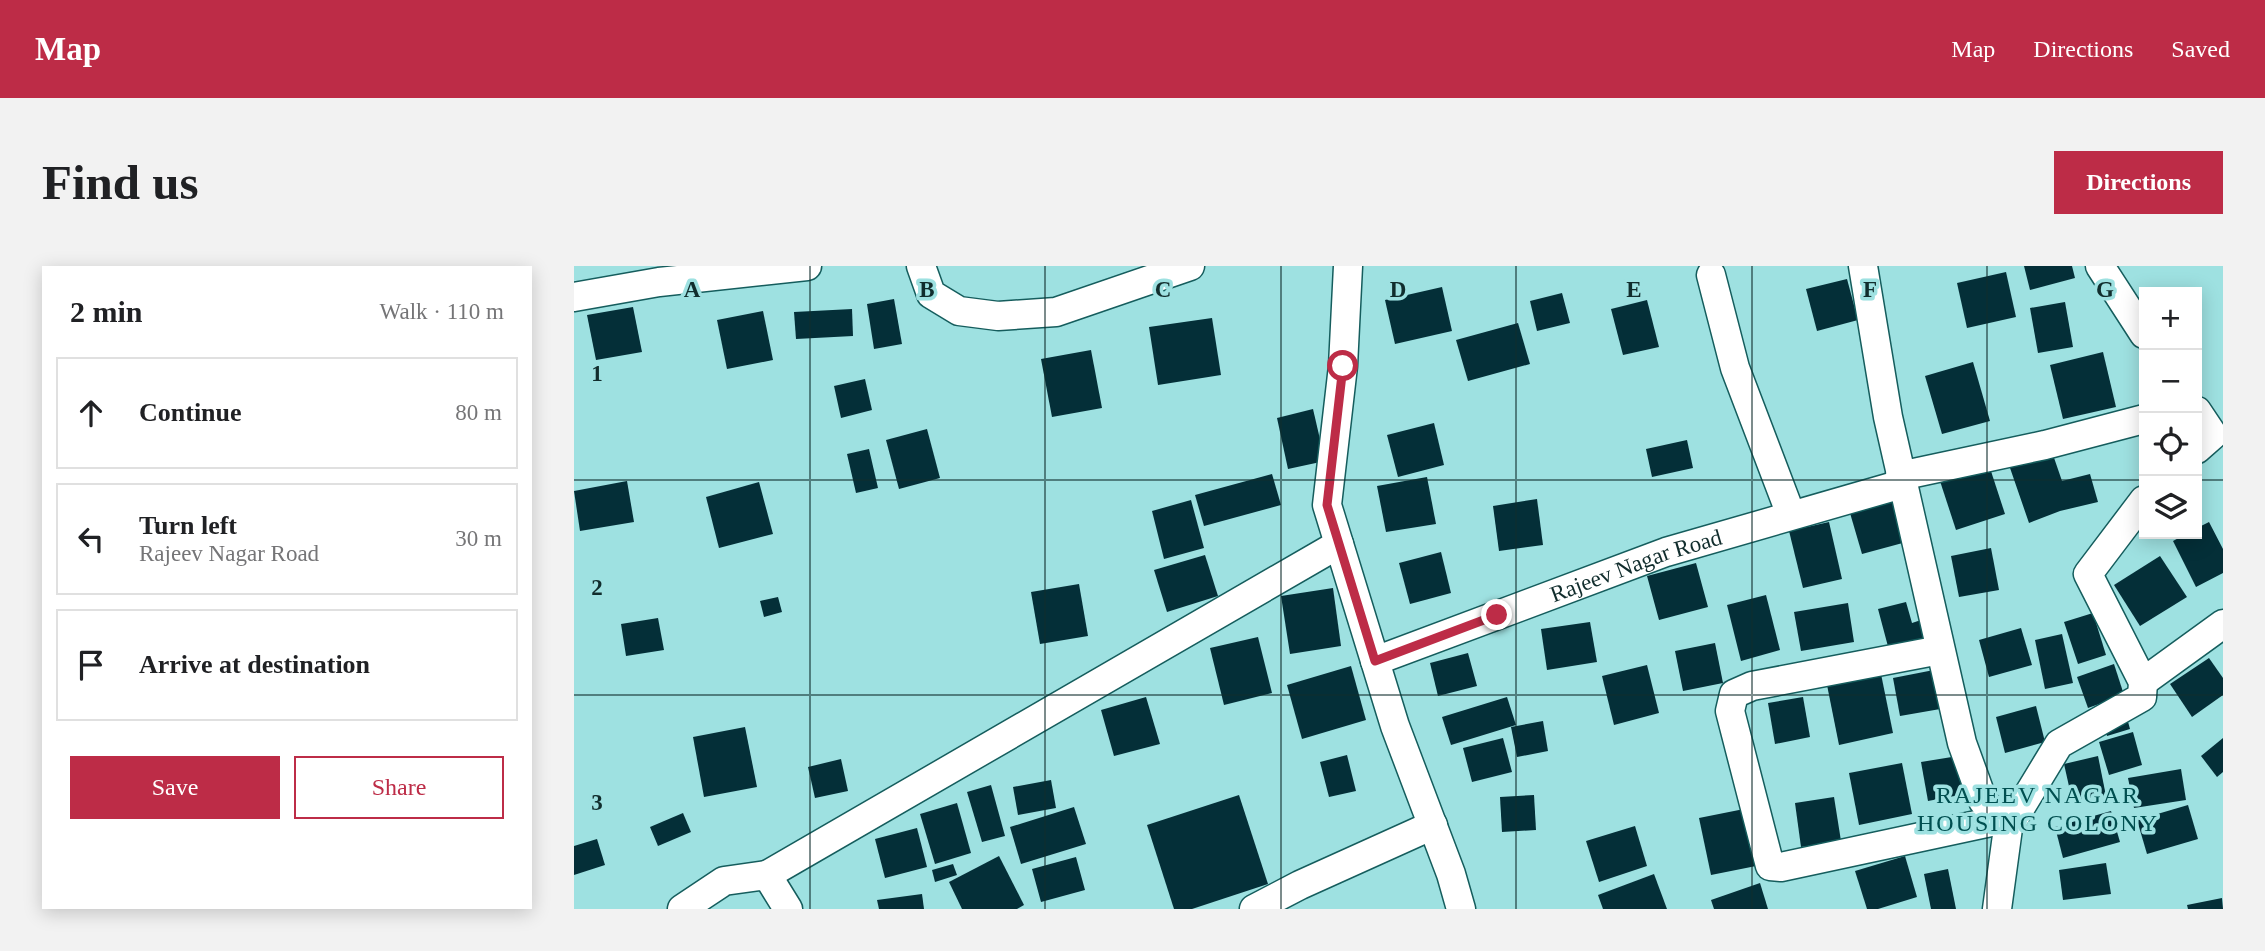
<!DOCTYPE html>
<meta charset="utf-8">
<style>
:root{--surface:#fff;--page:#f2f2f2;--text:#202124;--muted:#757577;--line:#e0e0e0;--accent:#bd2c47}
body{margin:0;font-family:"Times New Roman",serif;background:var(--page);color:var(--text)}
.controls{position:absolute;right:21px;top:21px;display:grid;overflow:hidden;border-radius:0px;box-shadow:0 4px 18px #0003}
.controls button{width:63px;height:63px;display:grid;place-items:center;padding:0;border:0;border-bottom:2px solid var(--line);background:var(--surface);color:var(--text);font:35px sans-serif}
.stop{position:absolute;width:21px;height:21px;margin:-16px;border:5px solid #bd2c47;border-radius:50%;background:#fff}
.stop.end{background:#bd2c47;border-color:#fff;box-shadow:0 2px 7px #0008}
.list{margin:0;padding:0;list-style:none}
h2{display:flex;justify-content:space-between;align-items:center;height:91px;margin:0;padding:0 28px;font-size:30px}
h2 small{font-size:23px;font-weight:400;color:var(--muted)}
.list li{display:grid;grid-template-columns:46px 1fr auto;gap:21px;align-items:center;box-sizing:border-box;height:112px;margin:0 14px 14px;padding:0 14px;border:2px solid var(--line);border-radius:0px}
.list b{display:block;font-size:26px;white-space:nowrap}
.list p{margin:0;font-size:23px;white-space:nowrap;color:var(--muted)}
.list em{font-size:23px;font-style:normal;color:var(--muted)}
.actions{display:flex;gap:14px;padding:21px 28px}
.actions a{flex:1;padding:16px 0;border:2px solid var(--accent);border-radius:0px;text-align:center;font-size:24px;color:var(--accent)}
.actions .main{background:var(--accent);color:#fff}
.icon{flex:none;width:38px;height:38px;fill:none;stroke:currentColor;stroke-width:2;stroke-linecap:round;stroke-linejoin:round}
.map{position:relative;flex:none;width:1649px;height:643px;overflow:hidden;border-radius:0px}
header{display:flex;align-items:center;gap:42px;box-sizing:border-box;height:98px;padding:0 35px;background:var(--accent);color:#fff}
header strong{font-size:33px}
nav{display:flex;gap:38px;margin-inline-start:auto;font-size:24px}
.intro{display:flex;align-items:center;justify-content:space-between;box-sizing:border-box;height:168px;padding:0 42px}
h1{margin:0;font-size:49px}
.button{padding:18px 32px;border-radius:0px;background:var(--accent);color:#fff;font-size:24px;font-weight:700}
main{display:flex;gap:42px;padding:0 42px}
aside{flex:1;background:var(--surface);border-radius:0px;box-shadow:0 4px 18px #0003}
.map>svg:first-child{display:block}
.building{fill:#042f38}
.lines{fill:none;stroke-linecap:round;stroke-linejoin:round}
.minor-casing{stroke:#155d5d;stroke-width:31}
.minor{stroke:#fff;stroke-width:28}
.route{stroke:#bd2c47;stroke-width:9}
.grid{fill:none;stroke:#112d2d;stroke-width:2;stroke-opacity:0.55}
.labels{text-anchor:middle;stroke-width:7;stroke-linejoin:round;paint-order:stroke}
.street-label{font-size:23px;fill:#112d2d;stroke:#9ee1e1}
.neighbourhood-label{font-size:24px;letter-spacing:2px;fill:#004f50;stroke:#9ee1e1}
.grid-label{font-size:23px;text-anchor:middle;font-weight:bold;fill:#112d2d;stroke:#9ee1e1;stroke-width:7;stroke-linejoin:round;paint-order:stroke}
</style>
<header>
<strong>Map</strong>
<nav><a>Map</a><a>Directions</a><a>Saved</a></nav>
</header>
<div class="intro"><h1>Find us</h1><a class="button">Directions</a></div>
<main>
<aside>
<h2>2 min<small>Walk · 110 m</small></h2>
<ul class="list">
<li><svg class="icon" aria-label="ahead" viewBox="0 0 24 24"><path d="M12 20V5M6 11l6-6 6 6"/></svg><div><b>Continue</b></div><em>80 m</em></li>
<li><svg class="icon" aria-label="left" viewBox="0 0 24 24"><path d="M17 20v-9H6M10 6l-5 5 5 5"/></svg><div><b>Turn left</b><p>Rajeev Nagar Road</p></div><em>30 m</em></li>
<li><svg class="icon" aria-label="arrive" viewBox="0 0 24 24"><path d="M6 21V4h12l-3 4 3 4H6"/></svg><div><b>Arrive at destination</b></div></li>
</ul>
<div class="actions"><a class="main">Save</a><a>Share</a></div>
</aside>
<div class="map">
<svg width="1649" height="643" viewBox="0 0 1649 643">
<rect width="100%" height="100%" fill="#9ee1e1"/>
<!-- building -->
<g class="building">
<path d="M1450,0H1498L1501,12L1456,24Z"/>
<path d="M1432,6L1442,51L1393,62L1383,17Z"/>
<path d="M1273,13L1284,54L1243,65L1232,23Z"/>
<path d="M868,21L878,65L821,78L811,34Z"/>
<path d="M988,27L996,57L963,65L956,35Z"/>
<path d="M320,33L328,78L300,83L293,38Z"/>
<path d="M1073,34L1085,81L1049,89L1037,43Z"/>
<path d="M1491,36L1499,81L1464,87L1456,42Z"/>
<path d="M59,41L68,86L22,94L13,49Z"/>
<path d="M278,43L279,70L222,73L220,46Z"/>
<path d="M189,45L199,94L153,103L143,54Z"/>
<path d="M638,52L647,109L584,119L575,61Z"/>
<path d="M944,57L956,98L894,115L882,74Z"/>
<path d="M517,84L528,142L478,151L467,93Z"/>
<path d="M1529,86L1542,141L1489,153L1476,99Z"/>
<path d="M1399,96L1416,155L1368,168L1351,110Z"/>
<path d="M291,113L298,144L267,152L260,120Z"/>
<path d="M739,143L751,195L714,203L703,152Z"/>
<path d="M860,157L870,199L824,211L813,169Z"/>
<path d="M353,163L366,212L325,223L312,174Z"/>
<path d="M1113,174L1119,202L1078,211L1072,183Z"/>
<path d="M295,183L304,222L282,227L273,188Z"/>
<path d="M1477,183L1488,215L1516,208L1524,236L1486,245L1455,257L1435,199Z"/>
<path d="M1414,196L1431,248L1382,264L1365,212Z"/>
<path d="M698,208L707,239L630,260L621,229Z"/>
<path d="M853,211L862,258L812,266L803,220Z"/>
<path d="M53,215L60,256L6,265L0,225Z"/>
<path d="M185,216L199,268L145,282L132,231Z"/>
<path d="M963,233L969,279L925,285L919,240Z"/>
<path d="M1324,233L1336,275L1288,288L1276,247Z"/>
<path d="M617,234L630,282L590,293L578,245Z"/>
<path d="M1255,256L1268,313L1229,322L1215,265Z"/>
<path d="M1635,256L1649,283V307L1622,321L1599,275L1612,268H1623V262Z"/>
<path d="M1417,282L1425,324L1385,331L1377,290Z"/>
<path d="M867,286L877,327L836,338L825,297Z"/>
<path d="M631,289L644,330L593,346L580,304Z"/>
<path d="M1586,290L1613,331L1566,360L1540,319Z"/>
<path d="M1122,297L1134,341L1085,354L1073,310Z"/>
<path d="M505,318L514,370L466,378L457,326Z"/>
<path d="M759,322L767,380L716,388L707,330Z"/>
<path d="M1192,329L1206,384L1167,395L1153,339Z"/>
<path d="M204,331L208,346L190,351L186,335Z"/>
<path d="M1332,336L1338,357L1347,354L1354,378L1316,388L1304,343Z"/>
<path d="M1274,337L1280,376L1227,385L1220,346Z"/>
<path d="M1519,347L1532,389L1504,398L1490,356Z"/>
<path d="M84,352L90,384L52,390L47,358Z"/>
<path d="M1016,356L1023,396L973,404L967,363Z"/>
<path d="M1447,362L1458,399L1415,411L1405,374Z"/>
<path d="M1488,368L1499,417L1471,423L1461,374Z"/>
<path d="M684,371L698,427L650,439L636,382Z"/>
<path d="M1141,377L1149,417L1109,425L1101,385Z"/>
<path d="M894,387L903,420L864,430L856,397Z"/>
<path d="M1635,392L1649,412V429L1618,451L1596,418Z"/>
<path d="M1540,398L1550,429L1514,442L1503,411Z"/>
<path d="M1073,399L1085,447L1040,459L1028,410Z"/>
<path d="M777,400L792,454L728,473L713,419Z"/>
<path d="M1365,403L1372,442L1326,450L1319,412Z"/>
<path d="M1307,408L1319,467L1265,479L1253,419Z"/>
<path d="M572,431L586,478L540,490L527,444Z"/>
<path d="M933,431L942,459L877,479L868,451Z"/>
<path d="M1229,431L1236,471L1201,478L1194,437Z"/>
<path d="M1462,440L1471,476L1431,487L1422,451Z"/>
<path d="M1553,452L1556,463L1533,470L1530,459Z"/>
<path d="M969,455L974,485L943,491L937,461Z"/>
<path d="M171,461L183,521L130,531L119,471Z"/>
<path d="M1559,466L1568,499L1535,509L1525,476Z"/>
<path d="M929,472L938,506L898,516L889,482Z"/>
<path d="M1649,472V506L1643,511L1627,490Z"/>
<path d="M773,489L782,525L755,531L746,496Z"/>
<path d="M1384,490L1391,528L1354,535L1347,496Z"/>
<path d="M1524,490L1532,530L1499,538L1490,498Z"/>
<path d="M267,493L274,525L241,532L234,501Z"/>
<path d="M1328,497L1338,548L1285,559L1275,507Z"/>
<path d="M1607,503L1612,534L1560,542L1554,512Z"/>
<path d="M477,514L482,542L444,549L439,521Z"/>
<path d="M417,519L431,570L408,576L393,526Z"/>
<path d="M665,529L694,618L618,643H600L573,559Z"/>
<path d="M960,529L962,564L928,566L926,531Z"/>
<path d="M1260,531L1267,575L1227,581L1221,537Z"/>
<path d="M383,537L397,587L361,598L346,548Z"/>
<path d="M1614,539L1624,573L1573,588L1563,554Z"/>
<path d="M500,541L512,578L447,598L436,561Z"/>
<path d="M1175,542L1187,599L1137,609L1125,552Z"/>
<path d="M1537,545L1546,576L1489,592L1481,561Z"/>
<path d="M109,547L117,566L84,580L76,561Z"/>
<path d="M1061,560L1073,600L1025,616L1012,575Z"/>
<path d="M343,562L353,601L311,612L301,573Z"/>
<path d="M23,573L31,599L0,609V580Z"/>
<path d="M425,590L450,639L443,643H388L375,616Z"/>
<path d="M1331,590L1343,631L1304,643H1293L1281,605Z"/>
<path d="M502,591L511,624L467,636L458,603Z"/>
<path d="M1532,597L1537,628L1489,634L1485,604Z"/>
<path d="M379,598L383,609L361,616L358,604Z"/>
<path d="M1374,603L1382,643H1357L1350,608Z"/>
<path d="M1080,608L1093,643H1029L1024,629Z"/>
<path d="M1186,617L1194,643H1140L1137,634Z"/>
<path d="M348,628L350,643H305L303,634Z"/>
<path d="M1648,632L1649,643H1614L1613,639Z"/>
</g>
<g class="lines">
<defs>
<g id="minor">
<path d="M347,0L357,28L385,45L424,50L482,46L616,0"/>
<path d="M774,0L769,100L753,239L821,460L877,608L887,643"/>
<path d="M1289,0L1314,151L1388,477L1409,535L1434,562"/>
<path d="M1526,0L1570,68"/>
<path d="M1137,9L1161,102L1217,249"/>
<path d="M0,31L85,16L233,0"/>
<path d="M1623,145L1639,169L1623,183"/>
<path d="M1326,210L1471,179L1570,153"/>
<path d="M1366,384L1178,420L1160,428L1156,445L1196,600L1207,601L1426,554"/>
<path id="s1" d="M801,395L1092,286L1328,218"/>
<path d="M1569,416L1649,358"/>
<path d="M193,609L765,278"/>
<path d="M108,643L150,615L193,609L214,643"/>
<path d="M680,643L726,619L859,559"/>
<path d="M1423,643L1434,562L1485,478L1568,431L1569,416L1514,308L1570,234"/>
</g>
</defs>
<!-- minor casing -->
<use href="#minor" class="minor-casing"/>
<!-- minor -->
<use href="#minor" class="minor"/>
</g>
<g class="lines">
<!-- route -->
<path class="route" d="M769,100L753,239L801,395L923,349"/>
</g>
<!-- grid -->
<path class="grid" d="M236,0V643M471,0V643M707,0V643M942,0V643M1178,0V643M1413,0V643M0,214H1570M1623,214H1649M0,429H1649"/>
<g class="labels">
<!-- street labels -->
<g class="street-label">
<text dy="8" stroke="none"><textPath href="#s1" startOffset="278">Rajeev Nagar Road</textPath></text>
</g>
<!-- neighbourhood labels -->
<g class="neighbourhood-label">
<text x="1464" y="537">RAJEEV NAGAR<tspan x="1464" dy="28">HOUSING COLONY</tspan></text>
</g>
</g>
<g class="grid-label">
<text x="118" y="31">A</text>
<text x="353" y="31">B</text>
<text x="589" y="31">C</text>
<text x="824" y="31">D</text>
<text x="1060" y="31">E</text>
<text x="1296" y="31">F</text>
<text x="1531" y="31">G</text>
<text x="23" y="115">1</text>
<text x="23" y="329">2</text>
<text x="23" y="544">3</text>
</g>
</svg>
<div class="controls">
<button>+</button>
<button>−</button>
<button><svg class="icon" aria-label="locate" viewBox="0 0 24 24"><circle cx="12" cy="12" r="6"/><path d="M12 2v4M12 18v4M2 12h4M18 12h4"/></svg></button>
<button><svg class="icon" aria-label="layers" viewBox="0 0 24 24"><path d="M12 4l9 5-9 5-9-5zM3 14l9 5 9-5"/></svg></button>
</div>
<div class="stop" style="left:769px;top:100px"></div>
<div class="stop end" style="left:923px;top:349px"></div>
</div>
</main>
